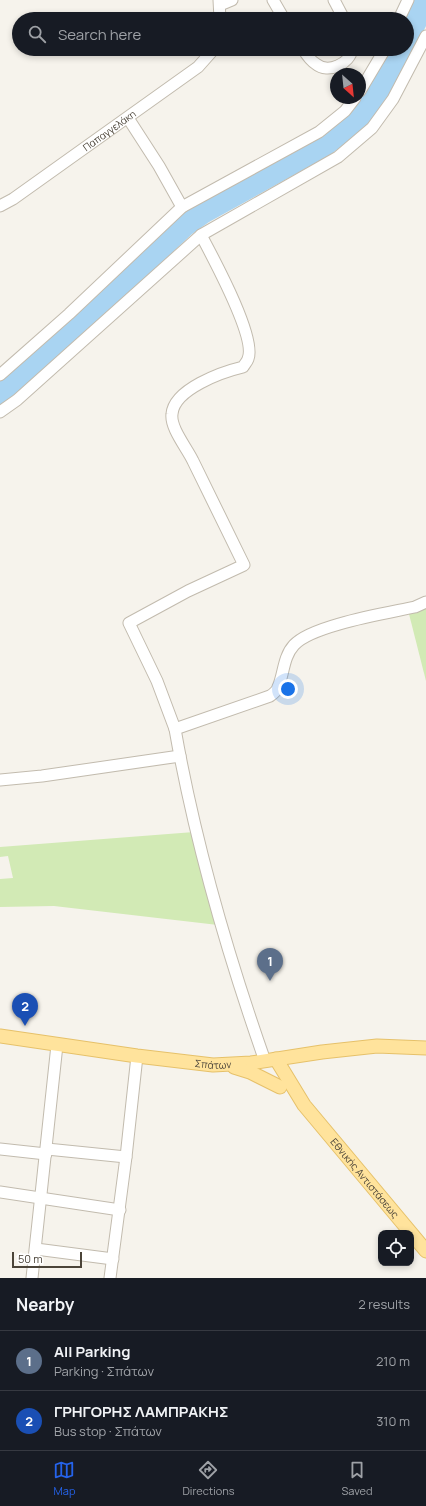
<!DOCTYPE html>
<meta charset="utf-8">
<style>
:root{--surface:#171b24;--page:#242831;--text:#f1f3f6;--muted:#9ea1a6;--line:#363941;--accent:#2563eb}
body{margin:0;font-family:Manrope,sans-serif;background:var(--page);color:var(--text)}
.controls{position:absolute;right:12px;bottom:12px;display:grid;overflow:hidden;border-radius:8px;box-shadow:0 2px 6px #0003}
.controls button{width:36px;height:36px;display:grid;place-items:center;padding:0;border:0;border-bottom:1px solid var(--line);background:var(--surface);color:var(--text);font:20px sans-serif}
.compass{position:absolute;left:330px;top:68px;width:36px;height:36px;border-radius:50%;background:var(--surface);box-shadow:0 2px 6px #0003;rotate:153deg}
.scale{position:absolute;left:12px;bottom:10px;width:70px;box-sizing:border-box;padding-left:4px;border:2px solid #4b4439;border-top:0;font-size:11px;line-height:14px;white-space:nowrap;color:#4b4439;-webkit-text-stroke:3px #fff;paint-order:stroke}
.you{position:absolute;left:288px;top:689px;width:14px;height:14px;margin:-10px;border:3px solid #fff;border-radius:50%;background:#1a73e8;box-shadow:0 0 0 6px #1a73e833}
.badge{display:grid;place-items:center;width:26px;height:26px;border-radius:50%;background:var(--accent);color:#fff;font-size:13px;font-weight:700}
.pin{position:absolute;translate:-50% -33px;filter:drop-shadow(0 1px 2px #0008)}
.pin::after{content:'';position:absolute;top:21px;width:14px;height:12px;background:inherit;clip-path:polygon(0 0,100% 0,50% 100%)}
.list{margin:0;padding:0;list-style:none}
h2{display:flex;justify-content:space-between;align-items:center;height:52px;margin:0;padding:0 16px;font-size:17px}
h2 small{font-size:13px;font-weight:400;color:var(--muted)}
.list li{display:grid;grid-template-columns:26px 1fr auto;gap:12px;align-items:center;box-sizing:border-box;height:60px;padding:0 16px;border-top:1px solid var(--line)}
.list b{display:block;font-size:15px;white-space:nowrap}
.list p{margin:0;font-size:13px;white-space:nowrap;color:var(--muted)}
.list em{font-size:13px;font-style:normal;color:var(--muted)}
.icon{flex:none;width:22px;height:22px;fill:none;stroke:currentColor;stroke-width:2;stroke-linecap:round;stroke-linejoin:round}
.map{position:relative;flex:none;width:426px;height:1278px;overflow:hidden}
.search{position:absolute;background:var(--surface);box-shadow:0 2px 6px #0003;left:12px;right:12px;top:12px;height:44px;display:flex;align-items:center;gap:10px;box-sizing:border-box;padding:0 14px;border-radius:22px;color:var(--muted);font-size:15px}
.sheet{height:172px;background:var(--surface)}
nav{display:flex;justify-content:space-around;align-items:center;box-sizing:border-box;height:56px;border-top:1px solid var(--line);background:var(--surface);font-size:11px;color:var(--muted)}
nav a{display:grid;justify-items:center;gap:2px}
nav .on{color:var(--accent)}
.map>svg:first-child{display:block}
.green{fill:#d2eab5}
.water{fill:#a9d4f2}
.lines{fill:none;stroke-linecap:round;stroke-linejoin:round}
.minor-casing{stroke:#c2bbae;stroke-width:13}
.major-casing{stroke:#e6c16a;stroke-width:15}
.minor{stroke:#fff;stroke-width:11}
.major{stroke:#ffe39c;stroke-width:13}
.labels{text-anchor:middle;stroke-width:3;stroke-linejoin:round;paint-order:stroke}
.street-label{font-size:10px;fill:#4b4439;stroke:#fff}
</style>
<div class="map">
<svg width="426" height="1278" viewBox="0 0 426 1278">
<rect width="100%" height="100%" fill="#f6f3ec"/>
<!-- green -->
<g class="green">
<path d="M426,608V681L409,614Z"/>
<path d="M194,832L218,925L54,906L0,907V879L13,878L8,856L0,857V847Z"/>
</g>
<!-- water -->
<path class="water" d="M411,0H426V26L392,94L368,126L330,155L209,222L192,234L89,331L0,407V378L178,215L350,109L366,93L387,49H407V19H402Z"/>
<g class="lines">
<defs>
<g id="minor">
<path d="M219,0L220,19"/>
<path d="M273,0L284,19"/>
<path d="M334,0L344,19"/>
<path d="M220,5L232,0"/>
<path d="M399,19L408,0"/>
<path d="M303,49C306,54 311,61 316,64C328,74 350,64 352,49"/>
<path d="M360,91L385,49"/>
<path d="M128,118L159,166L182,207"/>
<path id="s1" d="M0,206L13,199L198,67L214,49"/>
<path d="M201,235C212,256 257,338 248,359C247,362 244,365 243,367C222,372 174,389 172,414C170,428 187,448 193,461C210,495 227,530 244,565L188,591L129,623L157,681L175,729L270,696C273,694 277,691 278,687C284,674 283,657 294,645C312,625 388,613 415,607L426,602"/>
<path d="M0,375L69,314L182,207L319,132L345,111L355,98"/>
<path d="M0,412L17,400L201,235L338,157L372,128L393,99L426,36"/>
<path d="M175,729C195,842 227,953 265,1061"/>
<path d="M0,780L42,776L180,756"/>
<path d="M0,1149L46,1154"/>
<path d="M47,1149L126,1157"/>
<path d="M0,1192L120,1210"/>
<path d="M36,1249L113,1259"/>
<path d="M32,1278L57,1045"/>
<path d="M110,1278L126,1157L137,1056"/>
</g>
<g id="major">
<path id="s2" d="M0,1036L137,1056L213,1065L251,1063L322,1052L377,1046L426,1048"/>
<path id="s3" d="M276,1059L304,1105L426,1251"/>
<path d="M234,1067L250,1072L280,1087"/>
</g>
</defs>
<!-- minor casing -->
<use href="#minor" class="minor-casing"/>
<!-- major casing -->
<use href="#major" class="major-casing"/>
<!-- minor -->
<use href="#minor" class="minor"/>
<!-- major -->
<use href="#major" class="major"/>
</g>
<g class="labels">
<!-- street labels -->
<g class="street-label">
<text dy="4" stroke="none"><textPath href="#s1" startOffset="133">Παπαγγελάκη</textPath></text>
<text dy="4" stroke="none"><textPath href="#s2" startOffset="215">Σπάτων</textPath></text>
<text dy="4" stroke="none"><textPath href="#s3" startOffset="149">Εθνικής Αντιστάσεως</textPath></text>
</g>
</g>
</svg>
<div class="controls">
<button><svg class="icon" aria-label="locate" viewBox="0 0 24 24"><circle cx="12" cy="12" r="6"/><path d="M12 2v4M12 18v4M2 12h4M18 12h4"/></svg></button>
</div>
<svg class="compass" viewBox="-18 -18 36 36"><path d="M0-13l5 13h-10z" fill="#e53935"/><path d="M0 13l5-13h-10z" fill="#9ea1a6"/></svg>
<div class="scale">50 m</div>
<div class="you"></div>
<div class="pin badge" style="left:270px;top:981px;background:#5c6f8a">1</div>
<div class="pin badge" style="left:25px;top:1026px;background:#1a4fb4">2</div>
<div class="search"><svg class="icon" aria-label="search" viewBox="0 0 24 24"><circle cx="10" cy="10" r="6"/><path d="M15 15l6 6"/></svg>Search here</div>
</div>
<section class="sheet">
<h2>Nearby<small>2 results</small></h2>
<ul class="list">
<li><span class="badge" style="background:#5c6f8a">1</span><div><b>All Parking</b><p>Parking · Σπάτων</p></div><em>210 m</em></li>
<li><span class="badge" style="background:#1a4fb4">2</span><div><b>ΓΡΗΓΟΡΗΣ ΛΑΜΠΡΑΚΗΣ</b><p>Bus stop · Σπάτων</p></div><em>310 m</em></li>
</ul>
</section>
<nav>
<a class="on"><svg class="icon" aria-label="map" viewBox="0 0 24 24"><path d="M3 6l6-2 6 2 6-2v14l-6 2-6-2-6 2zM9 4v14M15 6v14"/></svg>Map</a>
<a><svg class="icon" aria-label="directions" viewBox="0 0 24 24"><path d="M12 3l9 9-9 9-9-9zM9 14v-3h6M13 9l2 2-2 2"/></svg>Directions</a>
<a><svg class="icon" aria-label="saved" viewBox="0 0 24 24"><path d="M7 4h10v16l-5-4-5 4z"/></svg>Saved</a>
</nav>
